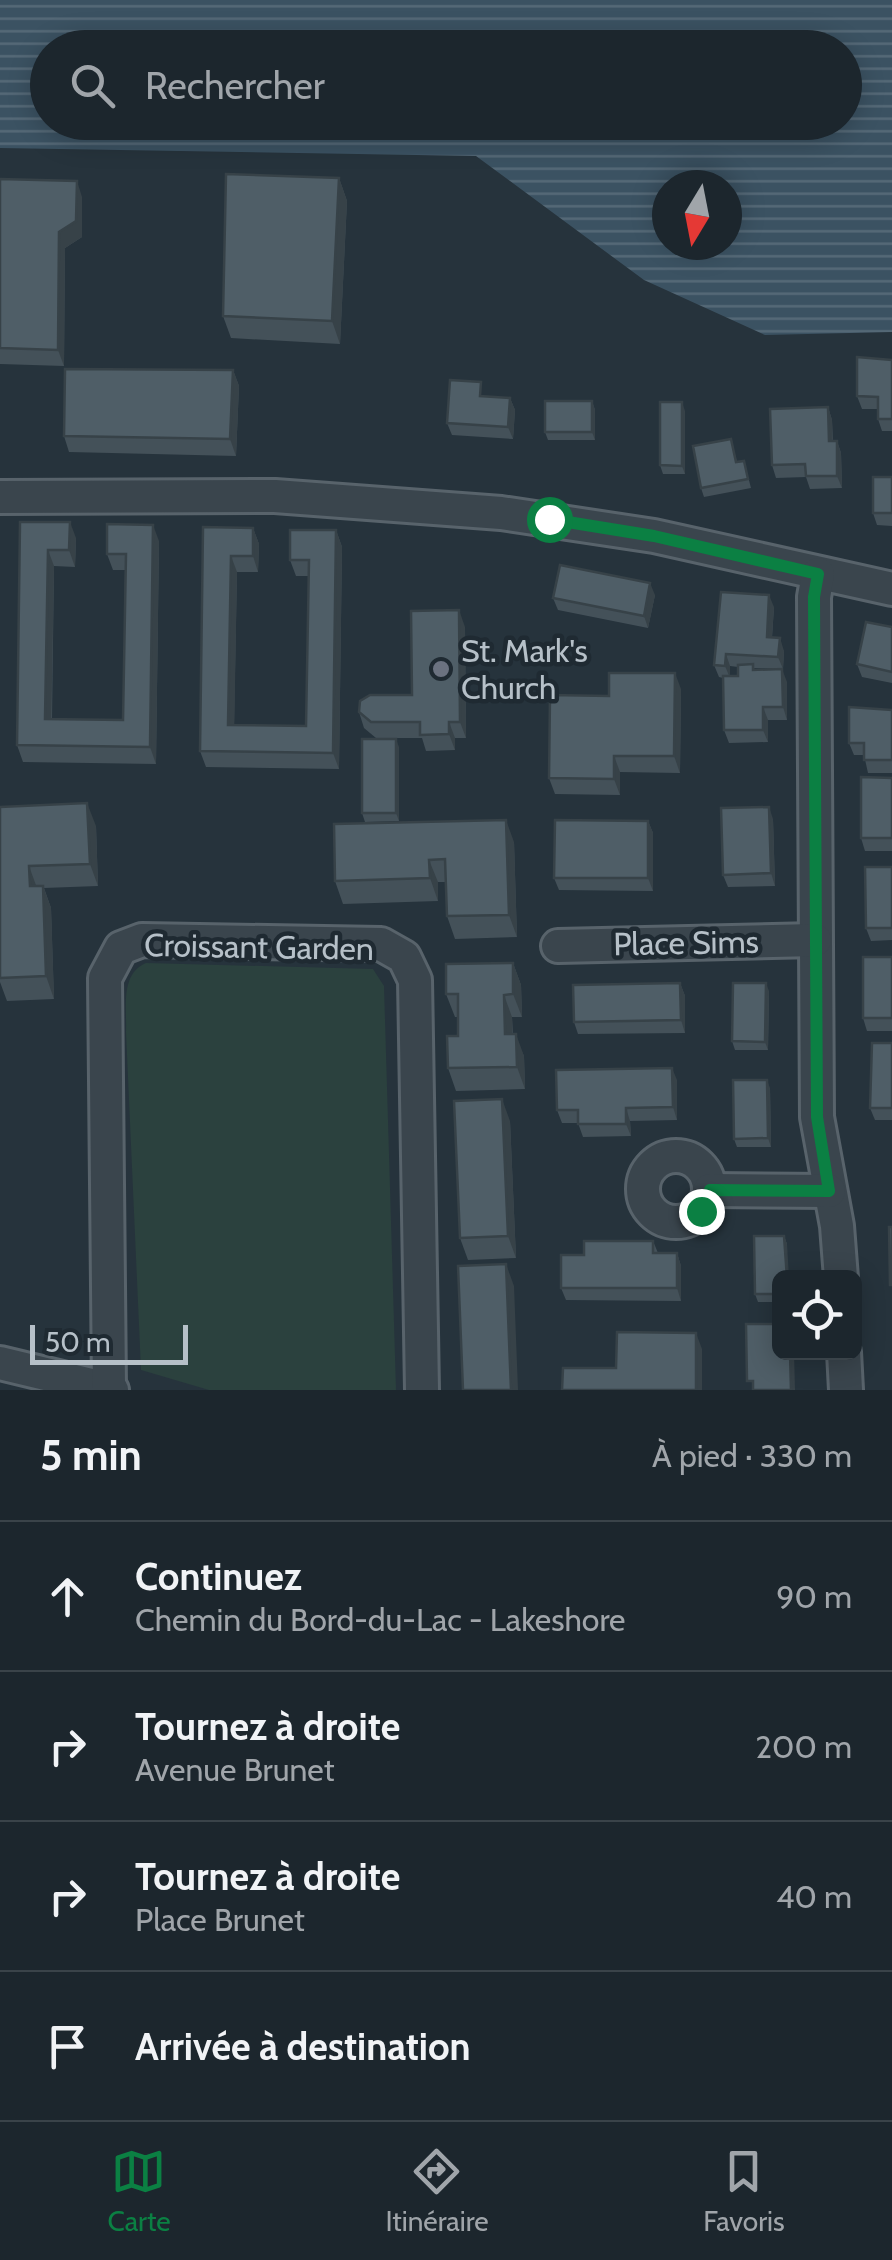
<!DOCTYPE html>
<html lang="fr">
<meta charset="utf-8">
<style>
:root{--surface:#1c262d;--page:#252e35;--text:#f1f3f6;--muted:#a0a5aa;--line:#3a4349;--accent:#0b8043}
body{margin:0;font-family:Cabin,sans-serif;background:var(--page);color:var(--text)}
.controls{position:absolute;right:30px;bottom:30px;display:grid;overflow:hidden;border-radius:15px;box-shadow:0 5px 25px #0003}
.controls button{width:90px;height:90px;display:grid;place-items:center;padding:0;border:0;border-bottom:2px solid var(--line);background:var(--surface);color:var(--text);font:50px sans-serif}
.compass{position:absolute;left:652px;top:170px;width:90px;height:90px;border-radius:50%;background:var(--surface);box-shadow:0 5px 25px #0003;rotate:190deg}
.scale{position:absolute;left:30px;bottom:25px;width:158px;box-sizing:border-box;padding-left:10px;border:5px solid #b6c0c8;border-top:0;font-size:28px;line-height:35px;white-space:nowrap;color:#b6c0c8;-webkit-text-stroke:8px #1f2a32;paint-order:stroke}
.stop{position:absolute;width:30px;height:30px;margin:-22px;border:8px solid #0b8043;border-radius:50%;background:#fff}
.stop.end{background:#0b8043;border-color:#fff;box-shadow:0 2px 10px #0008}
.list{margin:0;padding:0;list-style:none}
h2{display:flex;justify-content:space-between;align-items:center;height:130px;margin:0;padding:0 40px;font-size:42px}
h2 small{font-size:32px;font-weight:400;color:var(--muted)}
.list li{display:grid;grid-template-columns:65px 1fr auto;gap:30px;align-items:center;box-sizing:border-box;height:150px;padding:0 40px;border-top:2px solid var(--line)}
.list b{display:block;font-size:38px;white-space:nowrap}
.list p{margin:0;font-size:32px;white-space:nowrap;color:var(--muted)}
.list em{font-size:32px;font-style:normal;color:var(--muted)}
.icon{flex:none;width:55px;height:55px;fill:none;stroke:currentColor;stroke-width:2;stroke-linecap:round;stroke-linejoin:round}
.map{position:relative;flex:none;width:892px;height:1390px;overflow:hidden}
.search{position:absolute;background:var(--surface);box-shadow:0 5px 25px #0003;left:30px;right:30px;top:30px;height:110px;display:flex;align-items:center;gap:25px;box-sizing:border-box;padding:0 35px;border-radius:55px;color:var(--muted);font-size:38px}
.sheet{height:730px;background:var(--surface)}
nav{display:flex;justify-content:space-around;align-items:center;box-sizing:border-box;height:140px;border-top:2px solid var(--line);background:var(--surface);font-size:28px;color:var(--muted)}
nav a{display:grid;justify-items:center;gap:5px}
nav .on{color:var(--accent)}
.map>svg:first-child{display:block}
.green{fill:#2b413e}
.water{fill:url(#water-rules);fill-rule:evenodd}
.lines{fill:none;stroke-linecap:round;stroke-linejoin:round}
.minor-casing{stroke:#58636b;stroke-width:38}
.minor{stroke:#3a454d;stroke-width:32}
.wall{fill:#445159;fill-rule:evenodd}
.shaded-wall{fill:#374248}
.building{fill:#4f5e67;stroke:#374248;stroke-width:2.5}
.route{stroke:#0b8043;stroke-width:12}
.worship-dot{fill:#6b7280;stroke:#1f2a32;stroke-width:4}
.labels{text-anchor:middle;stroke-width:9;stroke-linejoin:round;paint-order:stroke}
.poi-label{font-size:32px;fill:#b6c0c8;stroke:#1f2a32;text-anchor:start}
.street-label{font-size:32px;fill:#b6c0c8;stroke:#1f2a32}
</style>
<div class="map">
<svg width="892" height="1390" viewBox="0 0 892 1390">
<defs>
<pattern id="water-rules" width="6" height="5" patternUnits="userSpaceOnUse" patternTransform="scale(2.5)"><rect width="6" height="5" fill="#3b5262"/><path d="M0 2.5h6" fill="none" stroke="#556977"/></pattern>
</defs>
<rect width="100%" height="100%" fill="#26333c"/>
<!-- green -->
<path class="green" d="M146,963L373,969L384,986L396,1390H209L141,1370L126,1032C127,1007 120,974 146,963Z"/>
<!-- water -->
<path class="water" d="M0,0H892V332L765,335L644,280L476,156L0,148ZM48,48H844V122H48ZM667,185H727V245H667Z"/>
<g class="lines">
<defs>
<g id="minor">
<path d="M0,497L275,496L501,513L654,536L892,589"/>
<path d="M818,574L814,597L817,1117L837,1226L841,1278"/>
<path d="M558,946L815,940"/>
<circle cx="676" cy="1189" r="33"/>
<path d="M710,1190L829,1191"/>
<path d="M844,1352L846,1390"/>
<path d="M0,1363L112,1390"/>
<path d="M109,1389L105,978L121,948L142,940L381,944L404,957L415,980L422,1390"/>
</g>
</defs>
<!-- minor casing -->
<use href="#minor" class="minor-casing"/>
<!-- minor -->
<use href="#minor" class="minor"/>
</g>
<!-- wall -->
<g class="wall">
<path d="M339,178L347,201L340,344L231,338L223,316Z"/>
<path d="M0,179L82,197V237L65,248L64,366L0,364Z"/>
<path d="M892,360V431H882L878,419V409H862L857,396Z"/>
<path d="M233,370L239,386L236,456L69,452L64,436Z"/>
<path d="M485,396L510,398L515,410L513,439L452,435L447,423Z"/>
<path d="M592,401L595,410V440H548L545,432Z"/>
<path d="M828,407L832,420L833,441H837L841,453L842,488L810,489L806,477L776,478L772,465Z"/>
<path d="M685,411V474H663L660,465Z"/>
<path d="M731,439L737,462L744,461L751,488L704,497L701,488Z"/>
<path d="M892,477V526L877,525L873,513Z"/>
<path d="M20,522L76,538L75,567L54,566L52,719L123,720L125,570H113L107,554L159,541L156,764L23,762L17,745Z"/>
<path d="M203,527L253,528L259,544L258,572H237L234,725L306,726L309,576H296L290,560L336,530L342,547L339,769L206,767L200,751Z"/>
<path d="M655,595L648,628L558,610L553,598Z"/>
<path d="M774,607L772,638L784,651L783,669L754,668L755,670L787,682V720H768V742L729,743L724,730L723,678L719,677L714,665ZM730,666L738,667V676H730Z"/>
<path d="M465,627L466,738H455V750L426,751L422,738H376L364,728L359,712L412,695Z"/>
<path d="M892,627V683L862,677L857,664Z"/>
<path d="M681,689L680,773L620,772V795L555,794L549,778L609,696Z"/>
<path d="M892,710V773H868L864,755H854L849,743Z"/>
<path d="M399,747V821L365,822L362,813Z"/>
<path d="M892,778V851H865L861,838Z"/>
<path d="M0,807L96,826L98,886L44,888L51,908L54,999L7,1001L0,982Z"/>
<path d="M773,819L775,886L728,887L723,875Z"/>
<path d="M648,821L653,833V891L559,890L554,878Z"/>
<path d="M514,842L517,937L455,939L447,916L446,882H438V901L343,904L335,881Z"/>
<path d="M892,867V940L871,941L866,928Z"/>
<path d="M892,957V1031H867L863,1018Z"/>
<path d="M513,963L521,985L522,1017H512L513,1034L524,1056L525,1089L456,1091L448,1068L458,1036V1017H455L446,994Z"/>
<path d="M680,983L685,996V1033L578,1034L574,1022Z"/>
<path d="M769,991L768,1050H735L732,1041Z"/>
<path d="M892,1043V1120H875L870,1108Z"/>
<path d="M677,1080V1120L630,1121L631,1136L583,1137L578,1123H562L557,1110Z"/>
<path d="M770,1088L771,1147H737L734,1139Z"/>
<path d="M510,1121L516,1258L468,1260L460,1238Z"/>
<path d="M784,1236L787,1244L780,1278V1302H758L755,1294Z"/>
<path d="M653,1241L658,1253H677L681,1266V1301L566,1300L561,1288L584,1255Z"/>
</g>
<!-- shaded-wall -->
<g class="shaded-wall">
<path d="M339,178L347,201L340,344L332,321Z"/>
<path d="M77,181L82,197V237L65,248L64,366L58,350L59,232Z"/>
<path d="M233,370L239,386L236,456L230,439Z"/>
<path d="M510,398L515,410L513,439L508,427Z"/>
<path d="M592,401L595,410V440L592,432Z"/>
<path d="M682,402L685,411V474L682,466Z"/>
<path d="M828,407L832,420L833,453L829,441Z"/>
<path d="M837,441L841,453L842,488L837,476Z"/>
<path d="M70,522L76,538L75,567L69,550Z"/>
<path d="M153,525L159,541L156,764L150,747Z"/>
<path d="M253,528L259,544L258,572L253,556Z"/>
<path d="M336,530L342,547L339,769L333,753Z"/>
<path d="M48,550L54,566L51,735L45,719Z"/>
<path d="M231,556L237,572L234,741L228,725Z"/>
<path d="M650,583L655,595L648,628L644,616Z"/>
<path d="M769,595L774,607L771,650L767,637Z"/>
<path d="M459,610L465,627L466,738L460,722Z"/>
<path d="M780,638L784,651L783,669L778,657Z"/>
<path d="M726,654L730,666V678L725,666Z"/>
<path d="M782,669L787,682V720L783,707Z"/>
<path d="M675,673L681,689L680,773L674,756Z"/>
<path d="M763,707L768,720V742L763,730Z"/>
<path d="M449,722L455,738V750L449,734Z"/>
<path d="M396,739L399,747V821L396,813Z"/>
<path d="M614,756L620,772V795L614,779Z"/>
<path d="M87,803L96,826L98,886L90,864Z"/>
<path d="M769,807L773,819L775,886L771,873Z"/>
<path d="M506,820L514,842L517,937L509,915Z"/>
<path d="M648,821L653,833V891L648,878Z"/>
<path d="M429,860L438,882V901L430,878Z"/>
<path d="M29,866L37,888L30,886Z"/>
<path d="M43,886L51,908L54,999L46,976Z"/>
<path d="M513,963L521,985L522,1017L513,994Z"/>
<path d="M680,983L685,996V1033L681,1020Z"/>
<path d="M766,983L769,991L768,1050L765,1042Z"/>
<path d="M504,995L512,1017L513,1057L505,1034Z"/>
<path d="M516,1034L524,1056L525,1089L517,1067Z"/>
<path d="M672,1068L677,1080V1120L673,1107Z"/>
<path d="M767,1080L770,1088L771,1147L768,1138Z"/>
<path d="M502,1099L510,1121L516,1258L508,1236Z"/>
<path d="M626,1108L630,1121L631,1136L626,1124Z"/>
<path d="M784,1236L787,1244L789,1278H787Z"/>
<path d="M677,1253L681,1266V1301L677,1288Z"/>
<path d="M506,1264L514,1286L518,1390H511Z"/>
<path d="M696,1333L702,1349V1390H696Z"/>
<path d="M790,1352H794L795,1390H791Z"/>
</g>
<!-- building -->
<g class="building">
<path d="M226,174L339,178L332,321L223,316Z"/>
<path d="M0,179L77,181L76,221L59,232L58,350L0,348Z"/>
<path d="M857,357L892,360V419H878V397L857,396Z"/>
<path d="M65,369L233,370L230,439L64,436Z"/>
<path d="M450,380L481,382L480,396L510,398L508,427L447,423Z"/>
<rect x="545" y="401" width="47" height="31"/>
<path d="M660,402H682V466L660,465Z"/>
<path d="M828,407L829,441H837V476H806L805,464L772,465L770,409Z"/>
<path d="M731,439L736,462L744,461L748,479L701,488L693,446Z"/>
<rect x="873" y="477" width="19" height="36"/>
<path d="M20,522H70L69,550H48L45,719L123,720L126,554H107V524L153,525L150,747L17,745Z"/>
<path d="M203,527L253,528V556H231L228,725L306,726L309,560H290V530H336L333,753L200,751Z"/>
<path d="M560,565L650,583L644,616L553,598Z"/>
<path d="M721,592L769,595L767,637L780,638L778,657L726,654L725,666L714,665Z"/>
<path d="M459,610L460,722H449V734L420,735V722H371L359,712L360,701L370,695H412L411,611Z"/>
<path d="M866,622L892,627V672L857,664Z"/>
<path d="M753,664V670L782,669L783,707H763V730H724L723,676H738V665Z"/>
<path d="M609,673H675L674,756H614V779L549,778L550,695L609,696Z"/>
<path d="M849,707L892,710V760H864V743H849Z"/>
<rect x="362" y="739" width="34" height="74"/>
<path d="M861,777L892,778V838H861Z"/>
<path d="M87,803L90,864L29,866L30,886H43L46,976L0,978V807Z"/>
<path d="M769,807L771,873L723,875L721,808Z"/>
<path d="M506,820L509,915L447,916L445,859L429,860L430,878L335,881L334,824Z"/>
<path d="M555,820L648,821V878H554Z"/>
<path d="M865,867H892V928H866Z"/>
<rect x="863" y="957" width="29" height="61"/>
<path d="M513,963V994L504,995L505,1034H516L517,1067L448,1068L447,1036H458V994H446V964Z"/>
<path d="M680,983L681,1020L574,1022L573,985Z"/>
<path d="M733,983H766L765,1042L732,1041Z"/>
<path d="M872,1043H892V1108H870Z"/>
<path d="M672,1068L673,1107L626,1108V1124H578V1110H557L556,1070Z"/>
<path d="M733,1080H767L768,1138L734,1139Z"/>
<path d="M502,1099L508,1236L460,1238L454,1101Z"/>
<path d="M889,1227H892V1285H890Z"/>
<path d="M754,1236H784L787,1278H780V1294H755Z"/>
<path d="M584,1241H653V1253H677V1288H561V1255H584Z"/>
<path d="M506,1264L511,1390H463L458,1266Z"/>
<path d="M746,1324H780V1352H790L791,1390H753V1381H747Z"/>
<path d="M617,1332L696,1333V1390H562L563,1368H616Z"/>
</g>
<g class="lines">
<!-- route -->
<path class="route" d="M549,519L654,536L818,574L814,597L817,1117L829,1191L710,1190L701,1211"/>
</g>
<!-- markers -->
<circle class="worship-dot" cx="441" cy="669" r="10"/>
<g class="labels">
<!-- poi labels -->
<g class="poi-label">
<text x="461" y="662">St. Mark's<tspan x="461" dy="37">Church</tspan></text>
</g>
<!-- street labels -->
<g class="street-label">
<text transform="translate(686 943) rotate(-1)" y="11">Place Sims</text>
<text transform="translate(259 947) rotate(1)" y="11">Croissant Garden</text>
</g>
</g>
</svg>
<div class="controls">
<button><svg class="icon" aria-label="locate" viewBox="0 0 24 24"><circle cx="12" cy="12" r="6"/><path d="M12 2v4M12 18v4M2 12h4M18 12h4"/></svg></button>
</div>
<svg class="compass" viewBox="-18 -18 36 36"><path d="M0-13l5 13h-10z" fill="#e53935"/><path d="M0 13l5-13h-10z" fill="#a0a5aa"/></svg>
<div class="scale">50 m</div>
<div class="stop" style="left:549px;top:519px"></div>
<div class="stop end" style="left:701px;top:1211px"></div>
<div class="search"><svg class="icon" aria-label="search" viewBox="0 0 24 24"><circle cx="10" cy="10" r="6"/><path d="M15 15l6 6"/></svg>Rechercher</div>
</div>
<section class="sheet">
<h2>5 min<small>À pied · 330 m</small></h2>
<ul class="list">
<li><svg class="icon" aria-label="ahead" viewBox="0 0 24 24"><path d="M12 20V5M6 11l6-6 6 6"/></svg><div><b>Continuez</b><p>Chemin du Bord-du-Lac - Lakeshore</p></div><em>90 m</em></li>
<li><svg class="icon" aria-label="right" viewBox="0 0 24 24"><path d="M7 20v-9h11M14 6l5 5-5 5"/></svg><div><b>Tournez à droite</b><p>Avenue Brunet</p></div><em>200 m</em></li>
<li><svg class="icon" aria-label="right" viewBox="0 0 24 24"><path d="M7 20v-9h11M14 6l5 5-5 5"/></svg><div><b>Tournez à droite</b><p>Place Brunet</p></div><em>40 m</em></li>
<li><svg class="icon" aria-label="arrive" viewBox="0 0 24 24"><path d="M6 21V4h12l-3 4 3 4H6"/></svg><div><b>Arrivée à destination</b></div></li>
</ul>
</section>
<nav>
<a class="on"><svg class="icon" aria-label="map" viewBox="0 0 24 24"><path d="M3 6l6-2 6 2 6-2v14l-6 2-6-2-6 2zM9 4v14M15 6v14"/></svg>Carte</a>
<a><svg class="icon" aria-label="directions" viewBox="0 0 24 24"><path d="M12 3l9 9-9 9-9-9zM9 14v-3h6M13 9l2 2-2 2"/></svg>Itinéraire</a>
<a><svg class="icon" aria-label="saved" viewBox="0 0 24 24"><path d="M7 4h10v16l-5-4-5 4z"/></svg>Favoris</a>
</nav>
